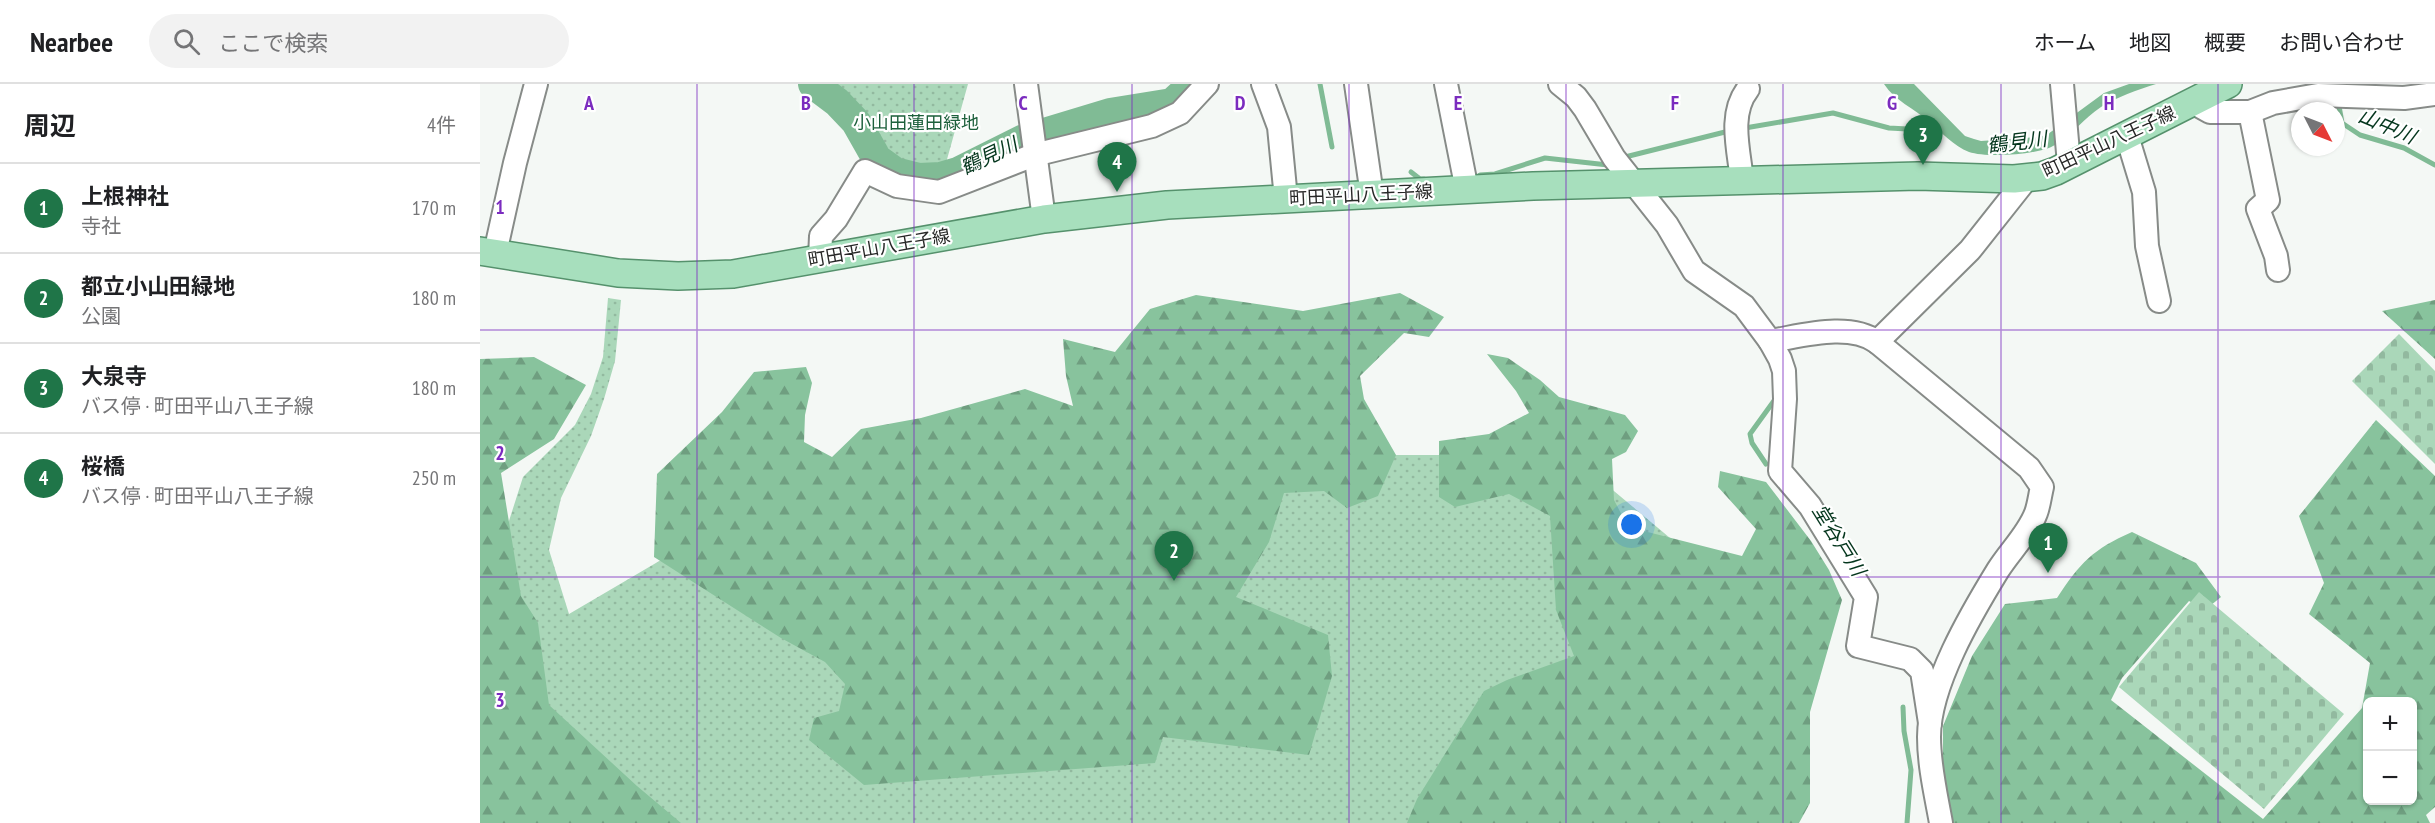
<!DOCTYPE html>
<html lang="ja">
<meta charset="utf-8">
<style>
:root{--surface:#fff;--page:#f2f2f2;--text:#202124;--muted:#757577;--line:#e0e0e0;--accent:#1f7548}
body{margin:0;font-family:"PT Sans Narrow","Noto Sans JP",sans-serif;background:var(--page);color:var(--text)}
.controls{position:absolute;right:18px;bottom:18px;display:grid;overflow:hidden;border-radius:9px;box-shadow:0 2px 4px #0004}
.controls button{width:54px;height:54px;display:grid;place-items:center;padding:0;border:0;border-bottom:2px solid var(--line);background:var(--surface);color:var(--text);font:30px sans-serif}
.compass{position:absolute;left:1811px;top:18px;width:54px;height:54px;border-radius:50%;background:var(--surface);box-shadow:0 2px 4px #0004;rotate:132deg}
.you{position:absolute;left:1152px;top:441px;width:21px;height:21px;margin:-15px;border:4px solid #fff;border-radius:50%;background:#1a73e8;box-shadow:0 0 0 9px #1a73e833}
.badge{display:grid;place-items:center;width:39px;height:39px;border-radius:50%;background:var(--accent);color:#fff;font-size:20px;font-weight:700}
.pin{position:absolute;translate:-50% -50px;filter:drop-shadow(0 2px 3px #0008)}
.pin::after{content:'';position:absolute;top:32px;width:21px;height:18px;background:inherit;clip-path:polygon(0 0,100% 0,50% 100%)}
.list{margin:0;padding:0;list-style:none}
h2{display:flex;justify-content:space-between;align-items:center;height:78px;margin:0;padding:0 24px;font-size:26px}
h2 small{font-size:20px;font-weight:400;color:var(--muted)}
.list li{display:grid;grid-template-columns:39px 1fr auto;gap:18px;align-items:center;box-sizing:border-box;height:90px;padding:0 24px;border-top:2px solid var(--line)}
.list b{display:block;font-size:22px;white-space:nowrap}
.list p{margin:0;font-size:20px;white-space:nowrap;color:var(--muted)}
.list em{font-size:20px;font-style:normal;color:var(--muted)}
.icon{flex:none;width:33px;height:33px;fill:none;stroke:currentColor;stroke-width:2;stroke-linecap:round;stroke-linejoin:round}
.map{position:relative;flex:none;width:1955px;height:739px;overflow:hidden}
header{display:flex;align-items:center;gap:36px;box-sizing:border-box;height:84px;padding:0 30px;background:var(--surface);border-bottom:2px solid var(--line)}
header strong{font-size:28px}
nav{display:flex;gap:33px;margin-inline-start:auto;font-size:21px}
.search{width:420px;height:54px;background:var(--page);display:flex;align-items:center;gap:15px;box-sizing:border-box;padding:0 21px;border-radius:33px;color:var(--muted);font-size:22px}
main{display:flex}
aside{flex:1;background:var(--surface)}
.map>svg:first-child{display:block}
.green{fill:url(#green-dots)}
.forest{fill:url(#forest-firs);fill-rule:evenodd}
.cemetery{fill:url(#cemetery-stones)}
.water{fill:#80bb95}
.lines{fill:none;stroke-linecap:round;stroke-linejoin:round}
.stream{stroke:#80bb95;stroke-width:5}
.river{stroke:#80bb95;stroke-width:30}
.minor-casing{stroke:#878b88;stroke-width:26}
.major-casing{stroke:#55916c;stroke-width:30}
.minor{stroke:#fff;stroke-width:22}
.major{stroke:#a7dfbd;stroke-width:27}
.grid{fill:none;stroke:#7b2cbf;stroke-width:1.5;stroke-opacity:0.55}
.labels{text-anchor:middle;stroke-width:4.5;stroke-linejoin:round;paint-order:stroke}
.park-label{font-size:18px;fill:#1d603c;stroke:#fff}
.street-label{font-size:18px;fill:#282928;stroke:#fff}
.water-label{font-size:20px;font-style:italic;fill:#04361d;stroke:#fff}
.grid-label{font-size:20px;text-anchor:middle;font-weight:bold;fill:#7b2cbf;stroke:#fff;stroke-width:4.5;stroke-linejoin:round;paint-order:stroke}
</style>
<header>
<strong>Nearbee</strong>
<div class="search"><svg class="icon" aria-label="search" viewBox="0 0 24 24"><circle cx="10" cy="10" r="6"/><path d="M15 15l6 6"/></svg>ここで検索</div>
<nav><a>ホーム</a><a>地図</a><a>概要</a><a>お問い合わせ</a></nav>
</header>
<main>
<aside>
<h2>周辺<small>4件</small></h2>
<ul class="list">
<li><span class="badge">1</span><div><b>上根神社</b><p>寺社</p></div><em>170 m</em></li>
<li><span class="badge">2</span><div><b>都立小山田緑地</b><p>公園</p></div><em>180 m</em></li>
<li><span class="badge">3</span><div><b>大泉寺</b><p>バス停 · 町田平山八王子線</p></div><em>180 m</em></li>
<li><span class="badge">4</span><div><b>桜橋</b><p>バス停 · 町田平山八王子線</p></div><em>250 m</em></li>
</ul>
</aside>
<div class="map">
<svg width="1955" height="739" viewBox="0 0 1955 739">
<defs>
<pattern id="green-dots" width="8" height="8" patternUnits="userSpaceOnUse" patternTransform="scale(1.5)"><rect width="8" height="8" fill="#aad7b9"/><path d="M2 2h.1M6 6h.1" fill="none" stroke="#92b99f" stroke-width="1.8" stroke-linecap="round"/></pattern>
<pattern id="forest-firs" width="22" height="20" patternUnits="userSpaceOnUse" patternTransform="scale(1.5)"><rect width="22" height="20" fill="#88c39d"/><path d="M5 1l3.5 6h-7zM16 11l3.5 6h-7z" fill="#6f9e80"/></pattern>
<pattern id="cemetery-stones" width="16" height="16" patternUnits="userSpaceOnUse" patternTransform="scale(1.5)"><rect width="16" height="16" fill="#aad7b9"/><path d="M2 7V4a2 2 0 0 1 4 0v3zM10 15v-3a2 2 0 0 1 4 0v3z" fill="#92b99f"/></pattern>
</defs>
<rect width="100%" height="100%" fill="#f4f8f5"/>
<!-- green -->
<g class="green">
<path d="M355,0H488L466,79C445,84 419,80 406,62C399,54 395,43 389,34C380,21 367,10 355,0Z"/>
<path d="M128,214L141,216L135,277L124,315L111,352L81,414L69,466L89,530L227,449L692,371H1091L1301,547L1237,739H0V528L43,393L95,341L111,310L123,273Z"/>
</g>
<!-- forest -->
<g class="forest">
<path d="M920,209L964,233L949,253L924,249L880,292L884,315L916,371L898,412L867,424L844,407L804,409L789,458L756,513L848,551L852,592L829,671L683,653L675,679L384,701L329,656L334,634L359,627L365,600L345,578L301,554L174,473L177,390L242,328L274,288L326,283L332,299L325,331L324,358L352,373L381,345L441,334L545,305L593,322L586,292L583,255L635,268L670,225L716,211L823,227Z"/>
<path d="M1955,216V275L1902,227Z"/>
<path d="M1007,270L1028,274L1060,296L1079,313L1145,331L1158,347L1146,368L1132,375L1134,416L1148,443L1262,472L1276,445L1238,403L1240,387L1286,398L1331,457L1349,486L1362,516L1330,628V719L1319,739H927L937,715L1004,607L1027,596L1094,572L1076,526L1070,432L1029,410L975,423L959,413V357L1009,350L1049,329L1036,307Z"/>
<path d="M54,273L106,301L74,355L21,389L41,512L58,539L69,621L157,702L201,739H0V275Z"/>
<path d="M1896,336L1955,392V723L1946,731L1950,739H1473L1463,719V642L1492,572L1525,520L1577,514C1600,479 1613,465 1652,448L1716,479L1741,513L1725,526L1709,517L1642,594L1631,616L1783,735L1882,624L1890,579L1829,530L1844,499L1819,432ZM1888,618H1932V716H1888Z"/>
</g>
<!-- cemetery -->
<g class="cemetery">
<path d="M1919,250L1955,287V380L1872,297Z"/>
<path d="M1719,508L1864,630L1784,725L1639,603Z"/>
</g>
<!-- water -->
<path class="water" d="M1404,0H1434L1485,52L1494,55L1501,57L1559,53L1568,50L1624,9L1649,0H1676C1657,6 1637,13 1621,23C1604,34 1592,51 1575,61C1559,71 1507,74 1489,68C1474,62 1461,48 1449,38C1434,24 1415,17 1404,0Z"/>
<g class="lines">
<!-- stream -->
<g class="stream">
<path d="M840,0L852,63"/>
<path d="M1859,22L1862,39L1880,51L1924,64L1955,81"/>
<path d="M1265,44L1353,29L1409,44L1446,46"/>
<path d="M1141,74L1249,47"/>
<path d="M931,88L940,95H944"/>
<path d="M1000,91L1015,90L1065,74L1128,81"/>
<path d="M1286,380L1272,359L1270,350L1296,314"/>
<path d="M1423,623L1424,647L1431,686L1427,739"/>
</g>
<!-- river -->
<path class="river" d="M333,0L357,18L376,38L397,75L415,88L439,94L461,93L478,88L544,55L630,29L692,19L713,0"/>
<defs>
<g id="minor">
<path d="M546,0L564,135"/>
<path d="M783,0L799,43L806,115"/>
<path d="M876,0L892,111"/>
<path d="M966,0L987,106"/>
<path d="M1080,0L1096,13L1105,25L1134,74L1187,141L1214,187L1264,222L1290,257L1300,275L1304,287L1305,315L1300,387L1330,422L1386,513L1378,562L1430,575L1442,587L1450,639"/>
<path d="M1582,0L1589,80"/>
<path d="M1712,18L1730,28H1770L1793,19L1838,11L1924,14L1955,10"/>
<path d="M1770,28L1788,116L1778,125L1796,172L1798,186"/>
<path d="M1647,52L1664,108L1667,162L1679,217"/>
<path d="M1262,96C1259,67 1248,30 1268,5"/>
<path d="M15,169L35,79L56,0"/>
<path d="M340,174L341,152L356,135L385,87L417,102L459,108L554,71L672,42L700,29L727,0"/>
<path d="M1290,257C1322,252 1369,238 1397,258L1549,384L1562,403C1560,411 1559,421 1556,429C1548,450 1530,467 1518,486C1491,530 1449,601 1449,653C1449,682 1456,711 1461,739"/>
<path d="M1397,258L1490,166L1547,94"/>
</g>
<path id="major" d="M0,167L138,189L198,192L253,190L564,135L687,121L1053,102L1438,92L1534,95L1562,92L1576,87L1748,0"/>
</defs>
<!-- minor casing -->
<use href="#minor" class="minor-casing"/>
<!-- major casing -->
<use href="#major" class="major-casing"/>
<!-- minor -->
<use href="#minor" class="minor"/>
<!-- major -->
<use href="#major" class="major"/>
</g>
<!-- grid -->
<path class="grid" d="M217,0V739M434,0V739M652,0V739M869,0V739M1086,0V739M1303,0V739M1521,0V739M1738,0V739M0,246H1955M0,493H1955"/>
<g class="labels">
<!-- park labels -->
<g class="park-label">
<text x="436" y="45">小山田蓮田緑地</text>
</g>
<!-- street labels -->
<g class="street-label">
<text transform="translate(1629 58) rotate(-25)" y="6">町田平山八王子線</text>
<text transform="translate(881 111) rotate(-3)" y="6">町田平山八王子線</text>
<text transform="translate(399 164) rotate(-10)" y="6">町田平山八王子線</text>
</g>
<!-- water labels -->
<g class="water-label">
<text transform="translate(1907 42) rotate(23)" y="7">山中川</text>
<text transform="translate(1537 58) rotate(-7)" y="7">鶴見川</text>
<text transform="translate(509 72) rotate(-25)" y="7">鶴見川</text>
<text transform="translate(1359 456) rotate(58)" y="7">堂谷戸川</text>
</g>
</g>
<g class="grid-label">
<text x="109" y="26">A</text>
<text x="326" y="26">B</text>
<text x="543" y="26">C</text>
<text x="760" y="26">D</text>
<text x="978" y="26">E</text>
<text x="1195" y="26">F</text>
<text x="1412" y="26">G</text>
<text x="1629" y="26">H</text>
<text x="20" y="130">1</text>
<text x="20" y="376">2</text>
<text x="20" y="623">3</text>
</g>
</svg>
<div class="controls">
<button>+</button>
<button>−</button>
</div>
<svg class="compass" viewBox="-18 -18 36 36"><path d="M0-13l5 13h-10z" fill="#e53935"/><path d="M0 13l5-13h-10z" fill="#757577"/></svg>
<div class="you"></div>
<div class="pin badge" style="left:1568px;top:489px">1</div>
<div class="pin badge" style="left:694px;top:497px">2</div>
<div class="pin badge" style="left:1443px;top:81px">3</div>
<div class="pin badge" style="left:637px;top:108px">4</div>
</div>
</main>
